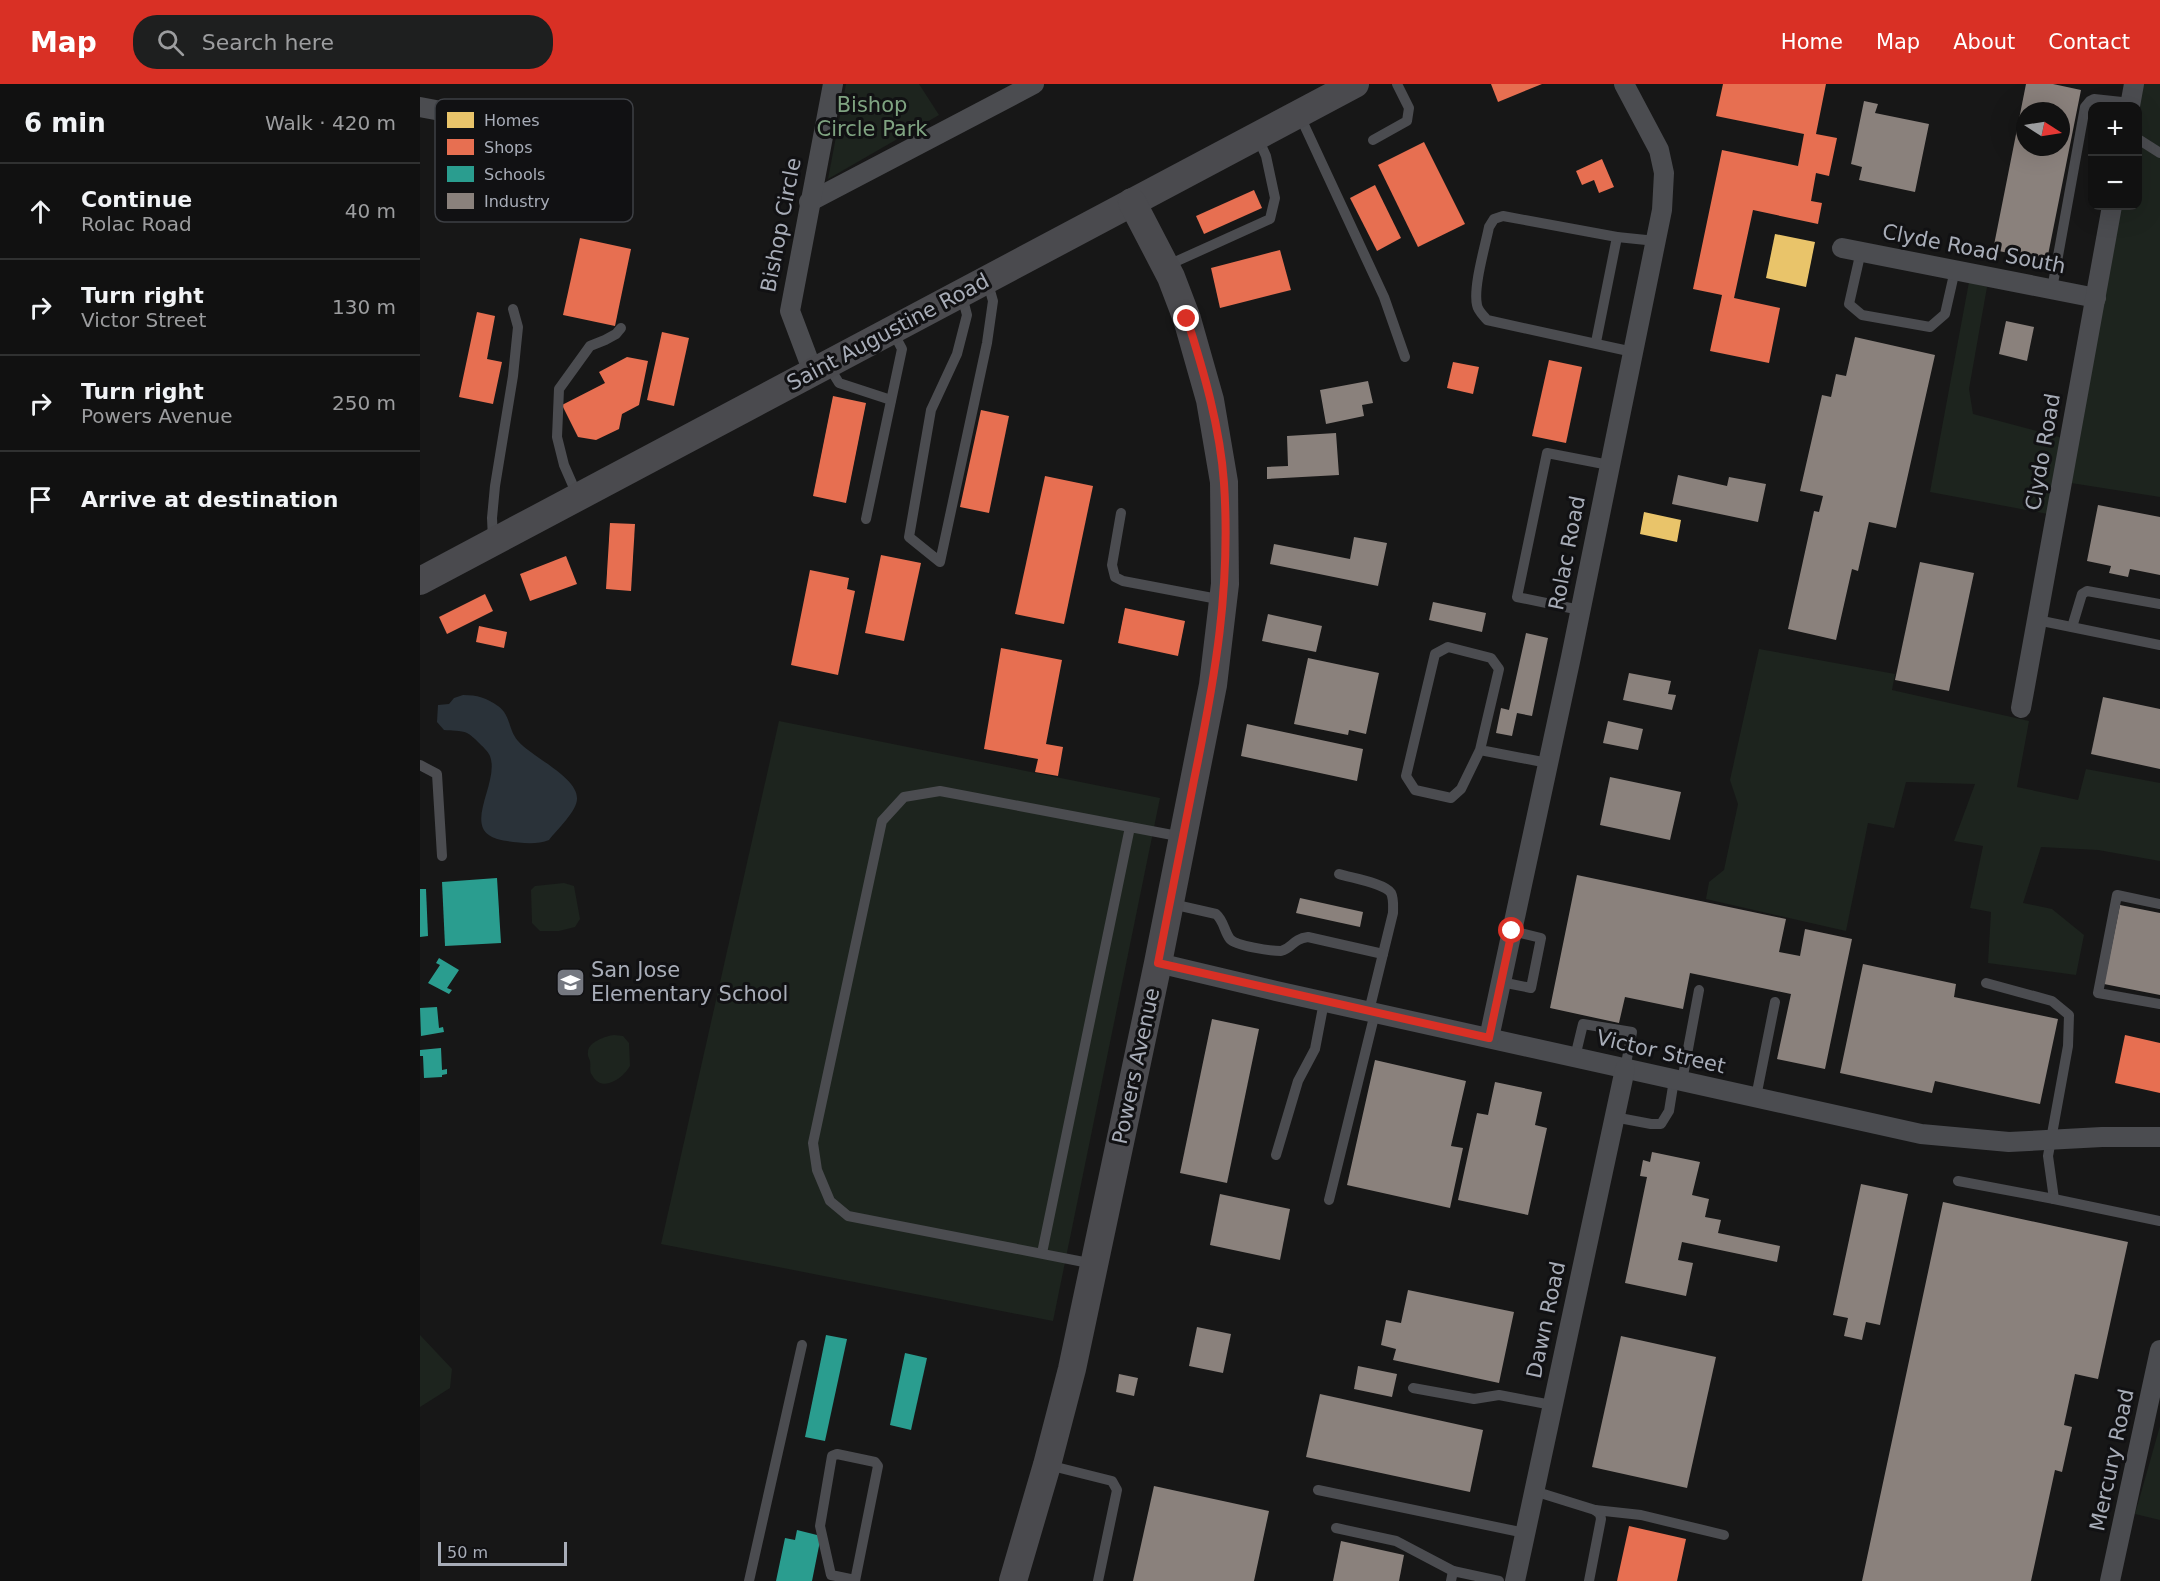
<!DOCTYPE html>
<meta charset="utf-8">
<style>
:root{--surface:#111;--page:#1e1f1f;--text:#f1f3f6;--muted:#9c9d9f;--line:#303131;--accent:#d93025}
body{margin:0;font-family:"DejaVu Sans",sans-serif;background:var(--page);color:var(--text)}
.controls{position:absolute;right:18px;top:18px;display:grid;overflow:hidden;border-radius:12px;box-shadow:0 6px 24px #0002}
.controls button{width:54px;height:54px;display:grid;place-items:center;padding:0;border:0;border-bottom:2px solid var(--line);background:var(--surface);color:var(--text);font:30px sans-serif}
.compass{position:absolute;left:1596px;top:18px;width:54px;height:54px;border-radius:50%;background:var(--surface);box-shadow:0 6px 24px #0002;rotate:102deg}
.scale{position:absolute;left:18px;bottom:15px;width:129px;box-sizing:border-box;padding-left:6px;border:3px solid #a8adb8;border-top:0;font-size:16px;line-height:21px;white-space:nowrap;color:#a8adb8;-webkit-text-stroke:4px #111113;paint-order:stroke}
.stop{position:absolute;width:18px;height:18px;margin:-14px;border:4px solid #d93025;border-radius:50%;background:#fff}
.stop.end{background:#d93025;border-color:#fff;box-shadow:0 2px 6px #0008}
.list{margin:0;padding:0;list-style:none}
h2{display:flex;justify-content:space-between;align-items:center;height:78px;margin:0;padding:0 24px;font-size:26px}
h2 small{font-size:20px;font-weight:400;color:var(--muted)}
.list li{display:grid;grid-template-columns:39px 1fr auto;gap:18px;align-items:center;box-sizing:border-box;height:96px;padding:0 24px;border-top:2px solid var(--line)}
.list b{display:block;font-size:22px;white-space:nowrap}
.list p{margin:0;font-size:20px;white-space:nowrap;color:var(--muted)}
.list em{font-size:20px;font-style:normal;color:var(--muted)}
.icon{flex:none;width:33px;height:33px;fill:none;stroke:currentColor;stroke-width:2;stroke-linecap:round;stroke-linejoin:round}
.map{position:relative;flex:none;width:1740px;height:1497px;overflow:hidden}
header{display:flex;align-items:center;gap:36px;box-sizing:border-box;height:84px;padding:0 30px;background:var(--accent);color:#fff}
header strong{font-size:28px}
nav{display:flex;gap:33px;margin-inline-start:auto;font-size:21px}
.search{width:420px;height:54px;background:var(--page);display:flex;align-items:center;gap:15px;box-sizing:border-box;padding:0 21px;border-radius:24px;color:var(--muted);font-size:22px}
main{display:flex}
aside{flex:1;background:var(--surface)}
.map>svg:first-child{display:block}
.green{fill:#1d241e}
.water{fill:#2a3239}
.homes{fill:#e9c46a}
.shops{fill:#e76f51}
.schools{fill:#2a9d8f}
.industry{fill:#8a817c;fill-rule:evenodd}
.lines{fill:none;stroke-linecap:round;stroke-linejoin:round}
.lane{stroke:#4b4c50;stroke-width:10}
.street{stroke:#4b4c50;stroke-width:20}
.secondary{stroke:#4a4a4e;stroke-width:28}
.route{stroke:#d93025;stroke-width:8}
.labels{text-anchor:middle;stroke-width:6;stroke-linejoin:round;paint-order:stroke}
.park-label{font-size:21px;fill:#7fa381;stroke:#111113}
.street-label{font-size:21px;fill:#a8adb8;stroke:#111113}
.poi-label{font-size:21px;fill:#a8adb8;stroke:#111113;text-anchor:start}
.key{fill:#111113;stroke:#3e4045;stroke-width:1.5}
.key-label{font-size:16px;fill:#a8adb8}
</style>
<header>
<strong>Map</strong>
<div class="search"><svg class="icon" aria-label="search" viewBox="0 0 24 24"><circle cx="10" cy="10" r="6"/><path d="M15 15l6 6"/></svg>Search here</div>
<nav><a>Home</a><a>Map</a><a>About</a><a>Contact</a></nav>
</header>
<main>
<aside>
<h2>6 min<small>Walk · 420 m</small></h2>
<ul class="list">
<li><svg class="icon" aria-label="ahead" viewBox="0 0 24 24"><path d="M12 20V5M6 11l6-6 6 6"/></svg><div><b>Continue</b><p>Rolac Road</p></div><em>40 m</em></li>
<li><svg class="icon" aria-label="right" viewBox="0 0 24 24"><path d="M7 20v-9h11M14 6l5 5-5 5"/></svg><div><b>Turn right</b><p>Victor Street</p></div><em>130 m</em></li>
<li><svg class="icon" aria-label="right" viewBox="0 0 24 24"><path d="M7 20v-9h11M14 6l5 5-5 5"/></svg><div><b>Turn right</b><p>Powers Avenue</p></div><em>250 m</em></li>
<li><svg class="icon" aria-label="arrive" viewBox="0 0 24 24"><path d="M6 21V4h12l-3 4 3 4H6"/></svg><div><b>Arrive at destination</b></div></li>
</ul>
</aside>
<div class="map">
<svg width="1740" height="1497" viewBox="0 0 1740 1497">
<rect width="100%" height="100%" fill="#171717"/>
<!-- green -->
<g class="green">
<path d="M426,0H499L519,31L408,95Z"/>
<path d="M1722,0H1740V413L1651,399L1698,122H1718V22Z"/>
<path d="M1549,198L1567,203L1549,305L1553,330L1643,354L1628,430L1510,408Z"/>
<path d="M1339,565L1475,590L1472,606L1609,637L1597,703L1658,716L1666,685L1740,699V777L1678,766L1621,763L1603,819L1632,825L1664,851L1656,891L1568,879L1571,828L1550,824L1563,762L1534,757L1555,700L1486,698L1474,744L1448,739L1426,847L1286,815L1289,798L1304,786L1318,720L1310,696Z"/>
<path d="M359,637L740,714L633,1237L241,1160Z"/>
<path d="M144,799L154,802L160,835L155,843L139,847H120L112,839L111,806L115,802Z"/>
<path d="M194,951L203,952L209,959L210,982C203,994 182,1010 172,991C169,988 171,982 170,977C169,974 167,971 168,968C168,958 186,952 194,951Z"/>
<path d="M0,1251L32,1285L30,1304L0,1323Z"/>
<path d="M1740,1342V1436L1715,1430Z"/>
</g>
<!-- water -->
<path class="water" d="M43,611C57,611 67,614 78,622C91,631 88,646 98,657C112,673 157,693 157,714C158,726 137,746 129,756C117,761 100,759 87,757C34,751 81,701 70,672C68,667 62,662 58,658C55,655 51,651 47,649C41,646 31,647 24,646L17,638L18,621L29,620L34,614Z"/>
<!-- homes -->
<g class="homes">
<path d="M1355,150L1395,158L1386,203L1346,194Z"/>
<path d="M1224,428L1261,436L1257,458L1220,450Z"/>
</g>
<!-- shops -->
<g class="shops">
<path d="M1071,0H1122L1078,18Z"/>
<path d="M1303,0H1406L1396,50L1417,54L1409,92L1396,89L1391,117L1402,119L1398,140L1333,126L1314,214L1360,224L1349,279L1290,267L1302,211L1273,205L1302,66L1378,82L1384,50L1296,32Z"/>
<path d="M1004,58L1045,140L998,163L958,81Z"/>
<path d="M1182,75L1194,103L1179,109L1174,96L1162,101L1156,87Z"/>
<path d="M955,101L981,154L957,167L930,114Z"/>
<path d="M834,106L842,124L784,150L776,132Z"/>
<path d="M160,154L211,165L195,242L143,231Z"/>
<path d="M860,166L871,206L800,224L791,184Z"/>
<path d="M57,228L75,232L67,275L82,278L73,320L39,313Z"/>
<path d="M242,248L269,254L254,322L227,316Z"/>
<path d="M207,273L228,277L219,321L202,330L199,345L176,356L158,353L142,321L185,299L179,288Z"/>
<path d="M1129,276L1162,283L1146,359L1112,352Z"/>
<path d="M1033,278L1059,283L1053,310L1027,304Z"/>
<path d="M413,312L446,319L426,419L393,412Z"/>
<path d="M561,326L589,332L569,429L540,423Z"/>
<path d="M625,392L673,402L644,540L595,530Z"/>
<path d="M190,439L215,440L211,507L186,505Z"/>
<path d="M461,471L501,479L484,557L445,549Z"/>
<path d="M146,472L157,500L110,517L100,490Z"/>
<path d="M390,486L429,494L427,505L435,507L418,591L371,581Z"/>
<path d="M65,510L73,527L27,550L19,533Z"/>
<path d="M705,524L765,537L758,572L698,559Z"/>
<path d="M59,542L87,548L84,564L56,558Z"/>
<path d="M581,564L642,576L626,660L643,663L638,692L615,688L618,675L564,665Z"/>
<path d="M1705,951L1740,959V1009L1695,999Z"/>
<path d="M1209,1442L1266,1455L1257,1497H1197Z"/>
</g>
<!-- schools -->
<g class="schools">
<path d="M77,794L81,859L25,862L22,798Z"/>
<path d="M0,805H6L8,852L0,853Z"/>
<path d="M19,874L39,886L27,904L32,906L29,910L8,899L20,881L16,879Z"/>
<path d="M17,923L19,944L23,943L24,948L1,952L0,924Z"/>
<path d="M21,964L22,986L27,985V990L22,991V993L4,994L3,972H0V966Z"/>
<path d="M406,1251L427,1255L405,1357L385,1353Z"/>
<path d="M485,1269L507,1274L491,1346L470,1341Z"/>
<path d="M377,1446L401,1452L392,1497H356L365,1454L375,1456Z"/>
</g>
<!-- industry -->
<g class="industry">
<path d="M1606,0H1633L1661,6L1627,176L1573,166ZM1605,27H1641V63H1605Z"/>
<path d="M1444,17L1458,20L1455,29L1509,40L1495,108L1439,96L1442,83L1431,80Z"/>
<path d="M1586,237L1614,243L1607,277L1579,270Z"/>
<path d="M1435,253L1515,271L1476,444L1449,438L1438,487L1432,485L1416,556L1368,545L1394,427L1399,428L1403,412L1380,407L1402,311L1411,313L1416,290L1426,292Z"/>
<path d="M948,297L953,319L942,321L944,332L906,340L900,306Z"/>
<path d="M916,349L919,391L847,395V383L868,382L867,352Z"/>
<path d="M1258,391L1307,402L1309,393L1346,400L1338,438L1252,420Z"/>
<path d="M1678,421L1740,433V491L1710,485L1708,493L1689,489L1691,482L1667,477Z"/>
<path d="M934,453L967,459L958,502L850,480L854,460L930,475Z"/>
<path d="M1500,478L1554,489L1529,607L1475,596Z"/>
<path d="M1013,518L1066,529L1062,548L1009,536Z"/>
<path d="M848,530L902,542L896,568L842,557Z"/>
<path d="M1106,549L1128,554L1112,632L1097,629L1092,652L1076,649L1081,624L1089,626Z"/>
<path d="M888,574L959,589L946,650L929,646L928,651L874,640Z"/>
<path d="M1209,589L1251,597L1248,610L1256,611L1252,626L1203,616Z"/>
<path d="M1683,613L1740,625V685L1671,670Z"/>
<path d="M1188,637L1223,645L1218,666L1183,659Z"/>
<path d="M827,640L943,665L937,697L821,672Z"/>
<path d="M1190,693L1261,708L1250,756L1180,741Z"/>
<path d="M1157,791L1366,835L1359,868L1380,872L1385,845L1432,855L1405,985L1357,975L1371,910L1270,889L1263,925L1205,913L1199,939L1130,924Z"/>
<path d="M880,814L943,828L940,843L876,829Z"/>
<path d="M1700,821L1740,829V911L1684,900Z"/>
<path d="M1443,880L1536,900L1534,913L1638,935L1620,1020L1515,997L1512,1009L1420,989Z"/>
<path d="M792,935L839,945L807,1099L760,1089Z"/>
<path d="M955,976L1046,997L1031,1062L1043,1064L1030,1124L927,1101Z"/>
<path d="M1075,998L1122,1008L1115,1041L1127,1044L1108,1131L1038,1116L1057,1029L1068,1031Z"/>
<path d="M1232,1068L1280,1078L1272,1111L1289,1115L1285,1133L1301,1136L1298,1149L1360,1162L1357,1178L1262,1158L1258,1176L1273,1179L1266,1212L1205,1199L1227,1093L1220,1092L1223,1076L1230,1078Z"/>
<path d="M1441,1100L1488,1110L1460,1241L1446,1238L1442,1256L1424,1252L1428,1234L1413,1231Z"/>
<path d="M800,1110L870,1125L860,1176L790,1161Z"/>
<path d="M1523,1118L1708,1158L1678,1295L1655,1290L1644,1341L1652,1343L1642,1388L1635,1386L1611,1497H1442Z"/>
<path d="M988,1206L1094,1228L1079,1299L973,1276L976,1265L961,1261L966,1236L981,1239Z"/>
<path d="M777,1243L811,1250L803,1289L769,1282Z"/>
<path d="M1201,1252L1296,1273L1267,1404L1172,1383Z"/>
<path d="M938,1282L977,1290L972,1313L934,1305Z"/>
<path d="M699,1290L718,1294L714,1312L696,1308Z"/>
<path d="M900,1310L1063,1346L1050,1408L886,1373Z"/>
<path d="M734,1402L849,1427L834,1497H713Z"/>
<path d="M921,1457L984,1471L979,1497H913Z"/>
</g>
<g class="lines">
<!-- lane -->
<g class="lane">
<path d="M879,30L964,213L985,273"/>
<path d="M1718,55L1740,69"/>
<path d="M953,56L987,37L989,24L977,0"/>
<path d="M1441,167L1429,220L1442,231L1510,243L1525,230L1535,186"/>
<path d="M746,182L850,135L855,114L846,72L837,52"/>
<path d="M1632,205L1665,23L1670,17L1674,15L1711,19"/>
<path d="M542,212L547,231L537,270L511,326L489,453L520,478L567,259L573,217L567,196"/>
<path d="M1176,258L1197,153"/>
<path d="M1213,268L1067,236C1063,231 1058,227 1057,221C1053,203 1065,163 1069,143L1074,135L1083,132L1197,153L1236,157"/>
<path d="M408,281L419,299L471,316"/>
<path d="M158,413L144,381L137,353L139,305L170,262L185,256L196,250L201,244"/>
<path d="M701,429L692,481L695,493L703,497L803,516"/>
<path d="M446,435L482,265L472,246"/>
<path d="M73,455L72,434L75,402L93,292L98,243L93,225"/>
<path d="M1160,526L1097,513L1127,369L1189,381"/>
<path d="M1617,536L1740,561"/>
<path d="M1652,543L1662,510L1667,507L1740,520"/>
<path d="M1060,666L1041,705L1031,714L995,706L986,692L1015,570L1028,563L1071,574L1079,585L1060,666L1128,679"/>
<path d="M0,681L17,690L22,772"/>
<path d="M919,790C931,794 964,799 971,809C974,815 973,822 973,829L949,927"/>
<path d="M752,820L796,830C804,837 804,847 810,855C816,862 851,867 861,867C873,864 872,855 888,853L963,870"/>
<path d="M1740,820L1697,811L1678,909L1740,920"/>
<path d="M1081,898L1111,904L1121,854L1092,847"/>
<path d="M1566,899L1632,917L1649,931L1648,962L1628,1072L1634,1115L1740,1137"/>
<path d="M1155,973L1163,940L1212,948L1205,985"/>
<path d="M1262,997L1279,906"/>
<path d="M1336,1013L1355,918"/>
<path d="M1194,1033L1231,1040H1241L1249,1027L1254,996"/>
<path d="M856,1071L878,997L895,965L904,918"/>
<path d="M1538,1097L1634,1115"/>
<path d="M909,1116L955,929"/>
<path d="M622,1169L710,743"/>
<path d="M674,1180L428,1132L410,1117L397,1086L393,1059L462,737L484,713L520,707L763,753"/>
<path d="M993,1304L1054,1315L1079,1311L1132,1321"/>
<path d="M628,1381L692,1397L697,1406L678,1497"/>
<path d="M898,1406L1105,1449"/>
<path d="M1114,1407L1175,1426L1180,1430L1181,1435L1169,1497"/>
<path d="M1175,1426L1221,1431L1304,1451"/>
<path d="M916,1444L976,1457L1033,1487"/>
<path d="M329,1497L382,1261"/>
<path d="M435,1497L458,1382L455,1378L417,1370L412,1372L400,1442L411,1491L435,1496"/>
<path d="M1031,1497L1033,1487L1079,1497"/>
</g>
<!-- street -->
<g class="street">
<path d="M1710,22L1714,0"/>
<path d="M0,23L69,36"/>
<path d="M389,118L614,0"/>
<path d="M1422,164L1676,214"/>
<path d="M393,288L370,227L413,0"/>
<path d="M1601,624L1692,122"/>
<path d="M738,879L856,907L1501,1050L1589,1058L1682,1053H1740"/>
<path d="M1069,954L1151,573L1242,126L1244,89L1239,66L1204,0"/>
<path d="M1095,1497L1205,985"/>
<path d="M1690,1497L1740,1266"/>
</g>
<!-- secondary -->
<g class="secondary">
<path d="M0,497L935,0"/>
<path d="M593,1497L627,1381L652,1285L738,879L793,601L805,500L804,398L790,316L767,235L751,193L712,118"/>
</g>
</g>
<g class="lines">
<!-- route -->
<path class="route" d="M767,235C784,288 800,343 804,399C811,504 795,594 774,696C762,757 750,818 738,879L1069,954L1092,847"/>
</g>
<!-- icons -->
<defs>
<symbol id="school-square" viewBox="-11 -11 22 22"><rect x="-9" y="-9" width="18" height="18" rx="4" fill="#757880" stroke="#111113"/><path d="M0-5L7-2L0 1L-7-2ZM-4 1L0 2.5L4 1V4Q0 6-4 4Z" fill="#fff"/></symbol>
</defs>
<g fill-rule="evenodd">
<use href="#school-square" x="134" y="882" width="33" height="33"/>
</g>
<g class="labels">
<!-- park labels -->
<g class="park-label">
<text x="452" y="28">Bishop<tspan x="452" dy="24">Circle Park</tspan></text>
</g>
<!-- street labels -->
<g class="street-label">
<text transform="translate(361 141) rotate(-79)" y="7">Bishop Circle</text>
<text transform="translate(1554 165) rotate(11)" y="7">Clyde Road South</text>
<text transform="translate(468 248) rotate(-28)" y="7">Saint Augustine Road</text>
<text transform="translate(1623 368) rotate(-80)" y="7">Clydo Road</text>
<text transform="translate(1147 469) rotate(-79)" y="7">Rolac Road</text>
<text transform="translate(1241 968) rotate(13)" y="7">Victor Street</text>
<text transform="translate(716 982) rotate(-78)" y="7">Powers Avenue</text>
<text transform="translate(1126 1236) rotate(-78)" y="7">Dawn Road</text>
<text transform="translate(1692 1376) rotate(-78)" y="7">Mercury Road</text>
</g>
<!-- poi labels -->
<g class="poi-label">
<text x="171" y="893">San Jose<tspan x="171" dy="24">Elementary School</tspan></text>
</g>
</g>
<!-- legend -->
<rect x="15" y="15" width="198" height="123" rx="9" class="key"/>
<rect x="27" y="28" width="27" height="16" fill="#e9c46a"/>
<rect x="27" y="55" width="27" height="16" fill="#e76f51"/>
<rect x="27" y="82" width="27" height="16" fill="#2a9d8f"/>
<rect x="27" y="109" width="27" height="16" fill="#8a817c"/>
<g class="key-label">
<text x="64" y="42">Homes</text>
<text x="64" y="69">Shops</text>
<text x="64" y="96">Schools</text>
<text x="64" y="123">Industry</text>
</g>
</svg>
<div class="controls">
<button>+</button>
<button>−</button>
</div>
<svg class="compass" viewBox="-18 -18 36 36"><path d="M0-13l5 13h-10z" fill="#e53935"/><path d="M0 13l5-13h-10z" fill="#9c9d9f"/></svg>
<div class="scale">50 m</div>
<div class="stop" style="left:1092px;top:847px"></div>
<div class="stop end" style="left:767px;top:235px"></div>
</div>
</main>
